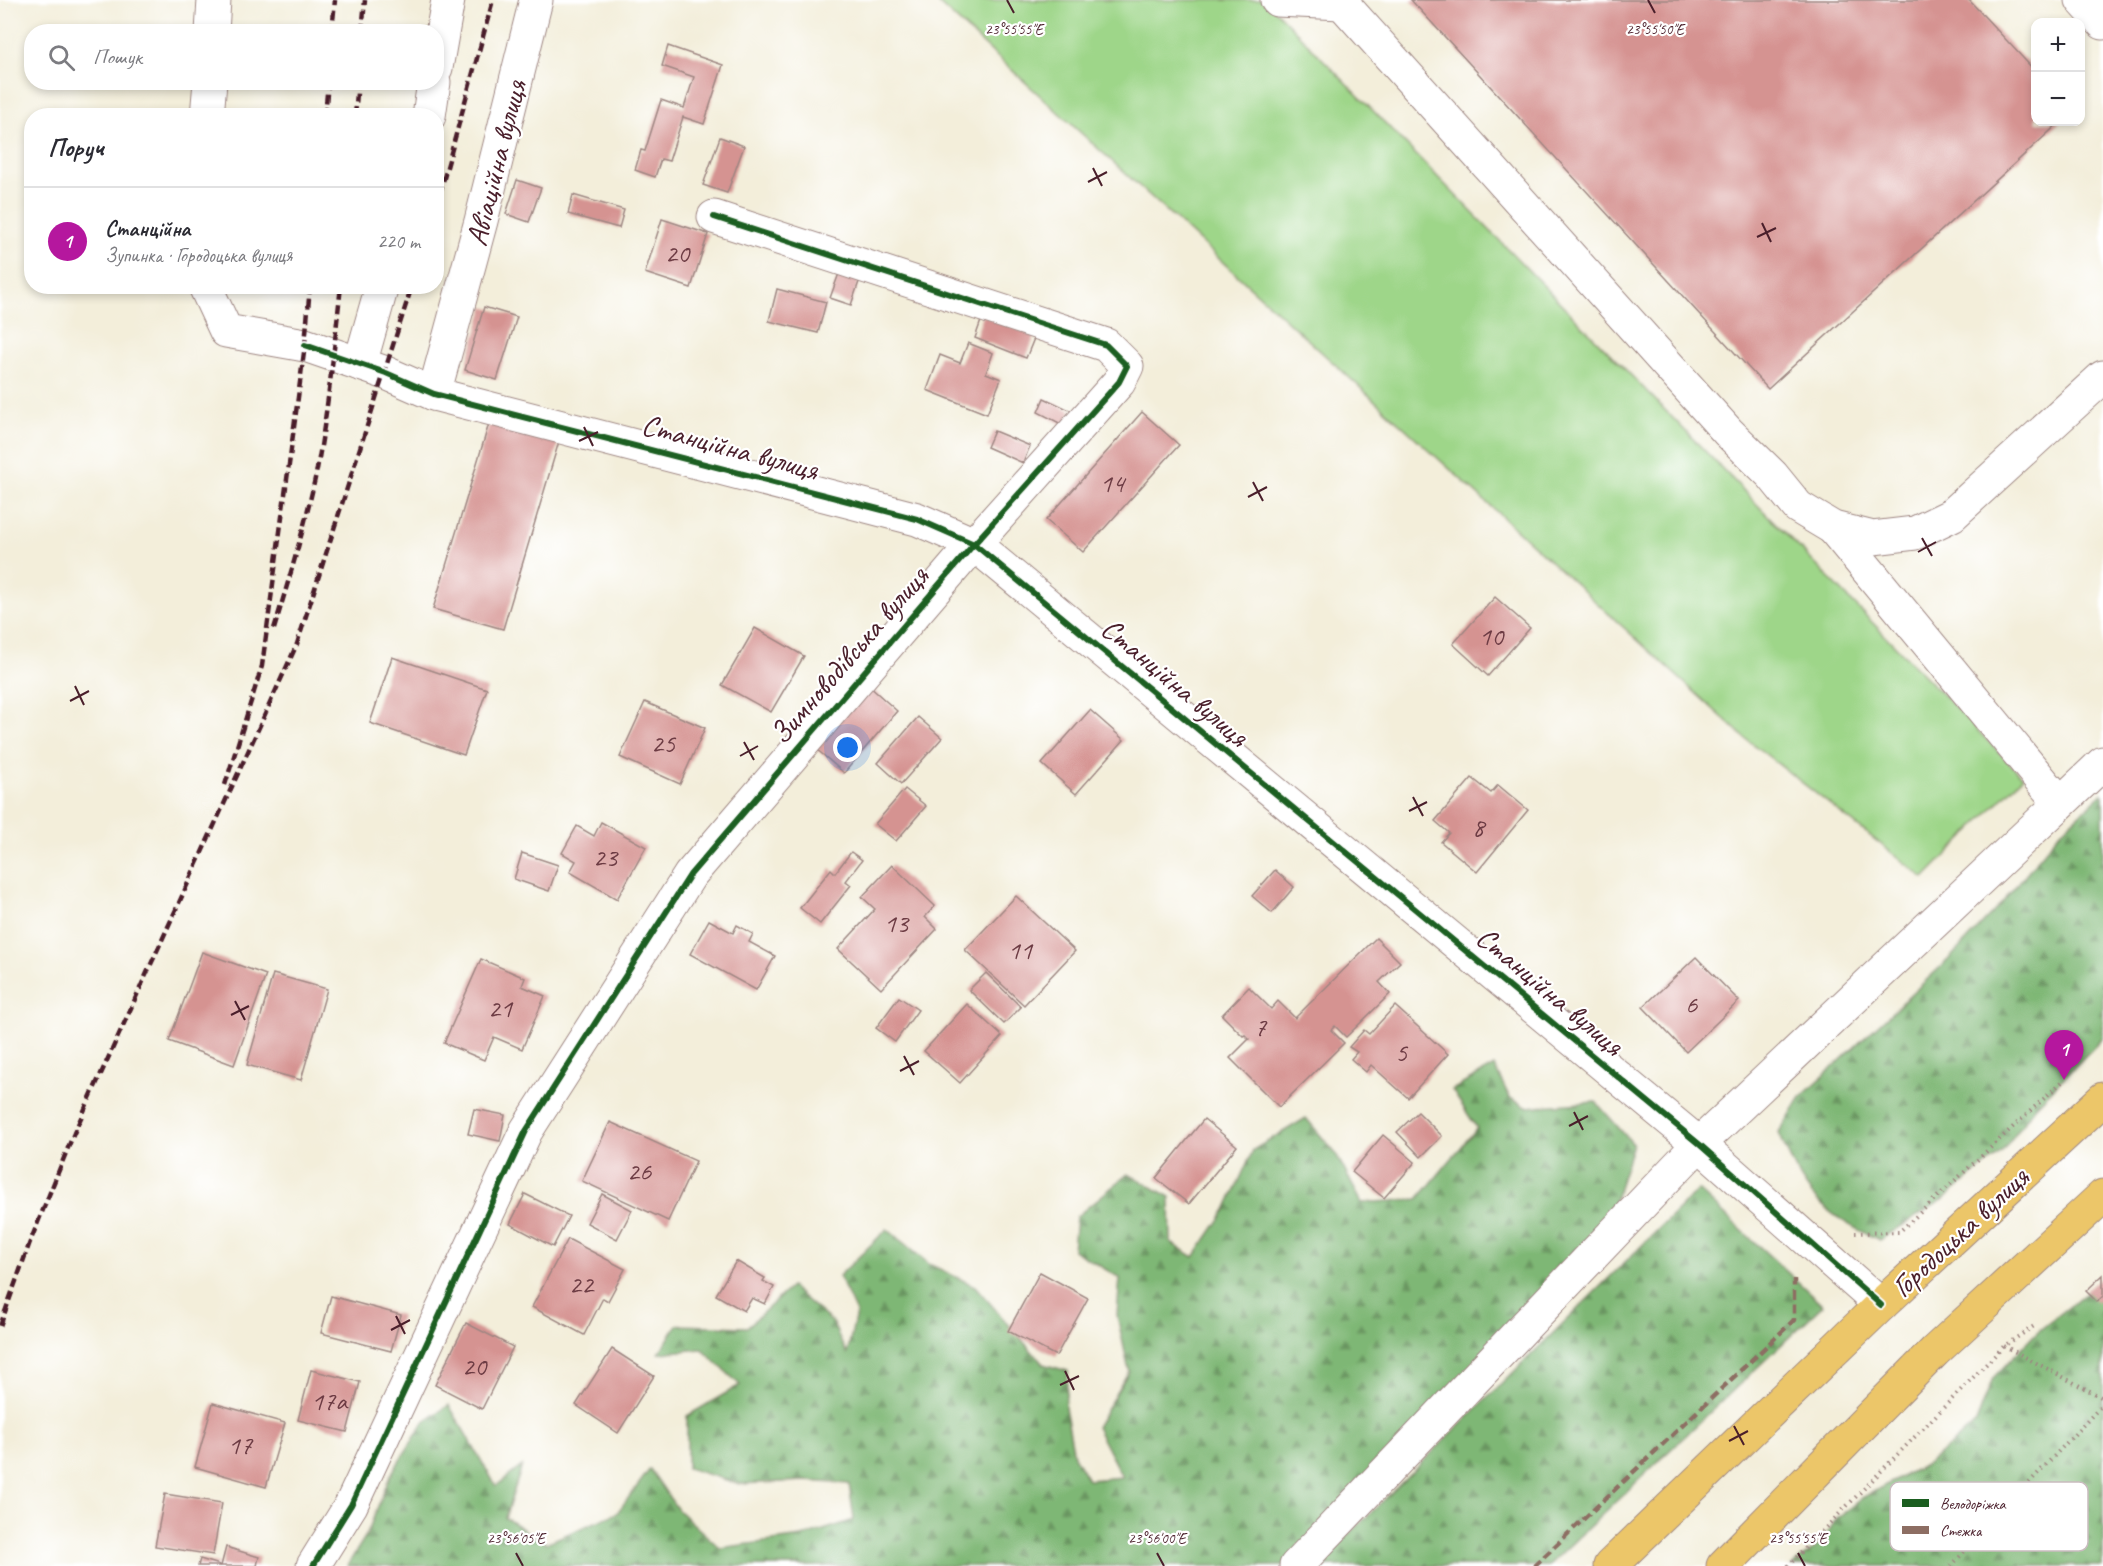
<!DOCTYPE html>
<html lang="uk">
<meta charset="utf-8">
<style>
:root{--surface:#fff;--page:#f2f2f3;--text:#2b2b33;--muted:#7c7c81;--line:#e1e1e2;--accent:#b5179e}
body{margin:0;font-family:Caveat,sans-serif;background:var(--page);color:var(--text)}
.controls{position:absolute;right:18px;top:18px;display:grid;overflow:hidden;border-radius:12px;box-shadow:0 3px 9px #0003}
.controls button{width:54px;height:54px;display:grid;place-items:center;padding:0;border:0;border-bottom:2px solid var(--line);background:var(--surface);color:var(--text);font:30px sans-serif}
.you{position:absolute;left:848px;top:748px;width:21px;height:21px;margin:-15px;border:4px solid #fff;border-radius:50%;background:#1a73e8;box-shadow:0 0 0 9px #1a73e833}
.badge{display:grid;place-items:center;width:39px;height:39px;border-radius:50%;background:var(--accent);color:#fff;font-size:20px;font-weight:700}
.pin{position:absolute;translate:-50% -50px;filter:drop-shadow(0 2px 3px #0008)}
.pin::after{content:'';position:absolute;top:32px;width:21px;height:18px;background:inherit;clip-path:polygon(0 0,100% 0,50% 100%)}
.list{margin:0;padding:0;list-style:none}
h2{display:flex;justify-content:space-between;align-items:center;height:78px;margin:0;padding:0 24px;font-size:26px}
h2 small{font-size:20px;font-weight:400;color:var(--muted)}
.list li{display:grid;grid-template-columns:39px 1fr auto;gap:18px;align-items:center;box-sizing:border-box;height:108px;padding:0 24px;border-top:2px solid var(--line)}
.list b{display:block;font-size:22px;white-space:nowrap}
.list p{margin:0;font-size:20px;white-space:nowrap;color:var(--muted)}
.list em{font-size:20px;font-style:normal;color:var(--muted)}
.icon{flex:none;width:33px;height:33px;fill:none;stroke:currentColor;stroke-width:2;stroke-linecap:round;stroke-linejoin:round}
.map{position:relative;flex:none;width:2103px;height:1566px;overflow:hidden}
.search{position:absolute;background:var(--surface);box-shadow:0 3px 9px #0003;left:24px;top:24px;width:420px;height:66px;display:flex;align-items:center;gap:15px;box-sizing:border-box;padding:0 21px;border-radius:24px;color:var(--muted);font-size:22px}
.panel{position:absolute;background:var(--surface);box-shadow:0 3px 9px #0003;left:24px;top:108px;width:420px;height:186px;border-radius:24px}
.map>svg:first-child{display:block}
.green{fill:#9ed689;stroke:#747a5a;stroke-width:1.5}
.forest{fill:url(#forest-firs);stroke:#646b50;stroke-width:1.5}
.building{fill:#d59391}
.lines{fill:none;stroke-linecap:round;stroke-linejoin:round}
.minor-casing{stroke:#9e8682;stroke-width:35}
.major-casing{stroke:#9e8682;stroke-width:35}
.path{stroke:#9e8682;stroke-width:4;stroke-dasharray:1.5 4.5;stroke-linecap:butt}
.minor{stroke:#fff;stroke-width:33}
.major{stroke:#ecc669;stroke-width:33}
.rail{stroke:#4a1f2b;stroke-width:4.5;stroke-dasharray:9 4.5;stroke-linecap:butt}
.quiet{stroke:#8d6e63;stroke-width:4.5;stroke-dasharray:9 4.5;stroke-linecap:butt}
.cycleway-casing{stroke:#fff;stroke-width:10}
.cycleway{stroke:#1b5e20;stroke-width:6}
.ticks{fill:none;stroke:#4a1f2b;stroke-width:2}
.labels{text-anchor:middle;stroke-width:4.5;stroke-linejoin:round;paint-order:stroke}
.number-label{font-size:27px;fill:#6d3c44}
.street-label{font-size:30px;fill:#4a1f2b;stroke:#fff}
.key{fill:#fff;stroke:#c9bcbf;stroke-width:1.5}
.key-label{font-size:16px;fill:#4a1f2b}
.ticks-label{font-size:15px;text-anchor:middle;fill:#4a1f2b;stroke:#fff;stroke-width:4.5;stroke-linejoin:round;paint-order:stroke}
</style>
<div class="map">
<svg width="2103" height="1566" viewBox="0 0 2103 1566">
<defs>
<pattern id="forest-firs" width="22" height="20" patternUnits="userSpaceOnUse" patternTransform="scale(1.5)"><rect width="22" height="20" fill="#7eb775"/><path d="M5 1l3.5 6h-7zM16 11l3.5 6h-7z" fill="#699460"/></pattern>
</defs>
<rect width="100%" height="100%" fill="#fff"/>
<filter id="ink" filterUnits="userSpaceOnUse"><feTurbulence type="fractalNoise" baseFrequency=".0167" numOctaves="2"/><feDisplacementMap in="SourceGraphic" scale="12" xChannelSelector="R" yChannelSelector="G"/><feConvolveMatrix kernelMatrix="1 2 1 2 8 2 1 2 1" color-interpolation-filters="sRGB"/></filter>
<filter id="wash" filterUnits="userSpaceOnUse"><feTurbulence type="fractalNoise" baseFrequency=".008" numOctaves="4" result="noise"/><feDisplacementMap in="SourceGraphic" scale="24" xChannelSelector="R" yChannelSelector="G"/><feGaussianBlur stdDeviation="1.35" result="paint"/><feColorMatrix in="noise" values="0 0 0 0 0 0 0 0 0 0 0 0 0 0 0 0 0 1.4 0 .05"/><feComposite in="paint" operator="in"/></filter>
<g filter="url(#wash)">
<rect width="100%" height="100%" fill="#f3eeda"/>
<!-- green -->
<path class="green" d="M935,0H1265L2023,777L1924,878L1745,738Z"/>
<!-- forest -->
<g class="forest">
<path d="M2103,793V1038L2035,1107L2002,1152L1944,1199L1880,1240C1821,1215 1803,1192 1779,1133L1801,1097L1949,959L2002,903L2061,831Z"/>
<path d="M1494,1066L1510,1098L1526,1107L1596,1102L1633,1144L1615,1200L1583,1255L1285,1566H347L367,1534L390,1476L424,1422L449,1405L496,1486L522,1466L505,1518L546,1543L617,1513L650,1469L678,1510L720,1548L802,1537L854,1520L849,1484L806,1481L739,1484L687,1468V1416L740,1385L702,1349L659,1353L677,1325L747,1327L791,1287L832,1322L847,1354L856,1313L839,1276L887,1229L929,1264L975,1286L1043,1364L1068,1371L1065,1407L1074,1456L1088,1480L1122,1477L1096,1427L1129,1371L1117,1315L1120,1278L1073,1250L1076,1217L1128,1174L1170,1197L1171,1243L1194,1257L1226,1210L1253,1150L1306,1118L1336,1154L1362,1203L1418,1199L1477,1128L1452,1090Z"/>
<path d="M1698,1190L1823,1305L1548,1566H1317Z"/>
<path d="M2103,1284V1566H1792L1819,1545L1837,1518L1862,1498L1926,1464L1953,1443L1976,1422L1993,1378L2037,1332L2087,1293Z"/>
</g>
<g id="blocks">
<!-- building -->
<g class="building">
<path d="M1411,0H1969L2036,72V122H2060L1768,389Z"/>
<path d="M668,46L723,65L704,124L683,117L669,161L661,159L655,177L635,170L641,150L645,151L661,100L684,108L694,77L662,66Z"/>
<path d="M720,137L744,146L727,193L703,185Z"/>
<path d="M517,180L541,188L529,222L506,214Z"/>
<path d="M573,195L624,210L619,228L568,214Z"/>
<path d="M662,219L708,234L691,288L645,273Z"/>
<path d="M841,268L861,276L851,305L830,298Z"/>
<path d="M777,289L826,302L818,333L769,321Z"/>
<path d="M484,307L517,317L497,380L465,370Z"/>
<path d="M983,315L1035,336L1026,358L975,338Z"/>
<path d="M968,343L993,353L986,373L1001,379L987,414L927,390L940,355L960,363Z"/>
<path d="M1044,398L1072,411L1065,426L1038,412Z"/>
<path d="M1142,412L1179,445L1083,552L1046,520Z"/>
<path d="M491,417L560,438L503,629L433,609Z"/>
<path d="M994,431L1030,446L1023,463L987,447Z"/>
<path d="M1495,597L1530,628L1488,676L1453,644Z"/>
<path d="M755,628L804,656L771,712L722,685Z"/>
<path d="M392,657L487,689L464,755L370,723Z"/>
<path d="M868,685L897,711L844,773L814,747Z"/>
<path d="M645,702L705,728L680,784L620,757Z"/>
<path d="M1090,710L1124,740L1076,794L1042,764Z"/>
<path d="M918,717L942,738L901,784L878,763Z"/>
<path d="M1472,778L1491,793L1498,785L1528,810L1477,872L1441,842L1449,833L1435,821Z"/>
<path d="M905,789L926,806L896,841L875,824Z"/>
<path d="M601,822L646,847L617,899L570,872L576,861L562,853L577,826L594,836Z"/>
<path d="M851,852L862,860L846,881L851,885L820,924L800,908L831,869L835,873Z"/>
<path d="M522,853L558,865L549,891L514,879Z"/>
<path d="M892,865L935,906L925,917L937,929L881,989L838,949L875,909L862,897Z"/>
<path d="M1275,870L1294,887L1272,913L1252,896Z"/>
<path d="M1016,896L1075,951L1024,1005L965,950Z"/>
<path d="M709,920L733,933L737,925L753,934L749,942L775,956L756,990L690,954Z"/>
<path d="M1376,938L1400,962L1379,982L1390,994L1346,1037L1335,1026L1331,1030L1344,1043L1279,1107L1230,1058L1249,1039L1245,1035L1243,1036L1222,1015L1249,987L1271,1009L1278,1001L1295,1018Z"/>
<path d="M202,952L266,975L234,1065L169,1041Z"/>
<path d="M1696,957L1739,1001L1686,1052L1643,1007Z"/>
<path d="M481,959L525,978L522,986L545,996L522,1049L494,1037L484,1060L444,1043Z"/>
<path d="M986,973L1021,1007L1004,1024L969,990Z"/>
<path d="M273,974L327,989L301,1080L247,1065Z"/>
<path d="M899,997L918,1010L895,1042L876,1028Z"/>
<path d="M967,1004L1002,1036L960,1083L924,1051Z"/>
<path d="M1395,1006L1448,1054L1408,1098L1371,1065L1366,1072L1351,1059L1357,1052L1349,1047L1364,1030L1369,1034Z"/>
<path d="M474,1109L505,1115L500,1141L468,1134Z"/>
<path d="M1418,1112L1442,1136L1421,1157L1397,1132Z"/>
<path d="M1204,1119L1237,1146L1189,1204L1156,1178Z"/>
<path d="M610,1122L696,1161L668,1221L582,1181Z"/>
<path d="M1383,1135L1415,1162L1384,1198L1352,1172Z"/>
<path d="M525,1194L569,1216L553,1247L510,1224Z"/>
<path d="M602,1194L632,1210L617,1239L587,1223Z"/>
<path d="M568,1239L625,1269L608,1301L603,1298L584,1335L532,1307Z"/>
<path d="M736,1261L765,1278L763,1281L774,1287L765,1304L752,1298L744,1311L716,1295Z"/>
<path d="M1040,1272L1088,1298L1056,1356L1008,1331Z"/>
<path d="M2103,1275V1296L2097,1302L2086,1291Z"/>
<path d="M331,1296L401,1315L391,1351L321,1333Z"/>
<path d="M466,1323L513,1347L482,1409L435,1385Z"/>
<path d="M612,1349L654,1376L618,1433L576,1405Z"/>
<path d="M311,1370L360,1382L347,1432L298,1420Z"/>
<path d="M213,1403L285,1423L266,1487L195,1467Z"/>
<path d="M165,1494L222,1503L213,1555L155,1546Z"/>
<path d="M226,1547L259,1557L257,1566H221Z"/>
<path d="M200,1559L220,1565V1566H198Z"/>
</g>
</g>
</g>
<g filter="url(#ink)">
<use href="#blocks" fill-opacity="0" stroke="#9e8682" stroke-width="1.5"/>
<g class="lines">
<defs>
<g id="minor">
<path d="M1277,0L1342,3L1345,0"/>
<path d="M2082,0L2103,23"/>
<path d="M1342,3L1728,432L1772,475L1798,507L1833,528L1873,538L1915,533L1952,515L2103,377"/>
<path d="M212,32L214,0"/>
<path d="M436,68L448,0"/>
<path d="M207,116L210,82"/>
<path d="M429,116L434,82"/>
<path d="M205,286L226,331L305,345L386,373L434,394L917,519L974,544L1699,1144L1881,1305"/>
<path d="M360,364L382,286"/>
<path d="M434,394L481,221L536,0"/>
<path d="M1833,528L2060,803"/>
<path d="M313,1566L351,1505L526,1131L690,875L974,544L1119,382L1127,366L1106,345L714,217"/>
<path d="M1296,1566L1699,1144L2103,763"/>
</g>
<g id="major">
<path d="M1610,1566L1881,1305L2103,1099"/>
<path d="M1723,1566L1935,1351L2103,1196"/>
</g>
</defs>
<!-- minor casing -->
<use href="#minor" class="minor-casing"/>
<!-- major casing -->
<use href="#major" class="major-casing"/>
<!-- path -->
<g class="path">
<path d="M1855,1233L1899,1232L2064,1080"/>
<path d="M2004,1346L2103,1398"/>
<path d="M1788,1566L2004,1346L2034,1326"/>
<path d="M1951,1566L2103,1404"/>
</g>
<!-- minor -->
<use href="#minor" class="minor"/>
<!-- major -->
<use href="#major" class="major"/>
<!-- rail -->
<g class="rail">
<path d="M332,32L335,0"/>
<path d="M362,32L365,0"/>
<path d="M325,116L328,82"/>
<path d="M355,116L358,82"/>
<path d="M436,207L493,0"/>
<path d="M274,629C290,576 306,523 317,469C328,409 334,348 341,286"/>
<path d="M225,785L262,666L305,345L310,286"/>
<path d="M0,1326L30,1242L74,1133L297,644L412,286"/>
</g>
<!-- quiet -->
<path class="quiet" d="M1534,1566L1794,1320V1279"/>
<defs>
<g id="cycleway">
<path d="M305,345L386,373L434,394L917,519L974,544L1699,1144L1881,1305"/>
<path d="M313,1566L351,1505L526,1131L690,875L974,544L1119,382L1127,366L1106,345L714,217"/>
</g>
</defs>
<!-- cycleway casing -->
<use href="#cycleway" class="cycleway-casing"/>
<!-- cycleway -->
<use href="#cycleway" class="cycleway"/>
</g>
</g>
<!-- ticks -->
<path class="ticks" d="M1007,0L1014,13M1648,0L1655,13M1093,168L1102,186M1088,182L1107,172M1762,223L1771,242M1757,237L1776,228M584,427L593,446M579,441L598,432M1253,482L1263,501M1248,497L1267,487M1922,538L1932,556M1918,552L1936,542M75,686L84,705M70,701L89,691M744,742L754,760M740,756L758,746M1413,797L1423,816M1409,811L1427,802M235,1001L245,1020M231,1015L249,1006M904,1056L914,1075M900,1071L919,1061M1574,1112L1583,1130M1569,1126L1588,1116M396,1316L405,1334M391,1330L410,1320M1065,1371L1074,1390M1060,1385L1079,1376M1734,1426L1744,1445M1729,1441L1748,1431M516,1553L523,1566M1157,1553L1164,1566M1798,1553L1805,1566"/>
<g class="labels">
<!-- number labels -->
<g class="number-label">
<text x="677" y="262">20</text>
<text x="1112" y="492">14</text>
<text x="1491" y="645">10</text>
<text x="663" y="752">25</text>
<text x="1478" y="836">8</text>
<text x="605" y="866">23</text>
<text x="896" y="932">13</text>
<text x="1020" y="959">11</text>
<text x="1691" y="1013">6</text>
<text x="500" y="1017">21</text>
<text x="1260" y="1036">7</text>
<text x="1401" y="1061">5</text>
<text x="639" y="1180">26</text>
<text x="581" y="1293">22</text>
<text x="474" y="1375">20</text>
<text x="329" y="1410">17а</text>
<text x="240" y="1454">17</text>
</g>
<!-- street labels -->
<g class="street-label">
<text transform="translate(496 163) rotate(-76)" y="10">Авіаційна вулиця</text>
<text transform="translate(730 447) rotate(15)" y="10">Станційна вулиця</text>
<text transform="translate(849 655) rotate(-49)" y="10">Зимноводівська вулиця</text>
<text transform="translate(1175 682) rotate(40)" y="10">Станційна вулиця</text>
<text transform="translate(1550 991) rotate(40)" y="10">Станційна вулиця</text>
<text transform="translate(1960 1232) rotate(-43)" y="10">Городоцька вулиця</text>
</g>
</g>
<!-- legend -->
<rect x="1890" y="1482" width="198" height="69" rx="9" class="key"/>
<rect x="1902" y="1499" width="27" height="8" fill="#1b5e20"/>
<rect x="1902" y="1526" width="27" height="8" fill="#8d6e63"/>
<g class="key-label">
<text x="1940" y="1509">Велодоріжка</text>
<text x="1940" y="1536">Стежка</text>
</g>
<g class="ticks-label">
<text x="1014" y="34">23°55'55"E</text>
<text x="1655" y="34">23°55'50"E</text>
<text x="516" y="1543">23°56'05"E</text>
<text x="1157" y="1543">23°56'00"E</text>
<text x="1798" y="1543">23°55'55"E</text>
</g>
</svg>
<div class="controls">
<button>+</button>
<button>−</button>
</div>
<div class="you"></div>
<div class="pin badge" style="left:2064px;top:1080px">1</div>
<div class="search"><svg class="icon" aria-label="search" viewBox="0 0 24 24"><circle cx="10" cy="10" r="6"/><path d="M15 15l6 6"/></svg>Пошук</div>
<section class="panel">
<h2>Поруч<small></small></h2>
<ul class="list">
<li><span class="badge">1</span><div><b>Станційна</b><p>Зупинка · Городоцька вулиця</p></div><em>220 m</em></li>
</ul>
</section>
</div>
